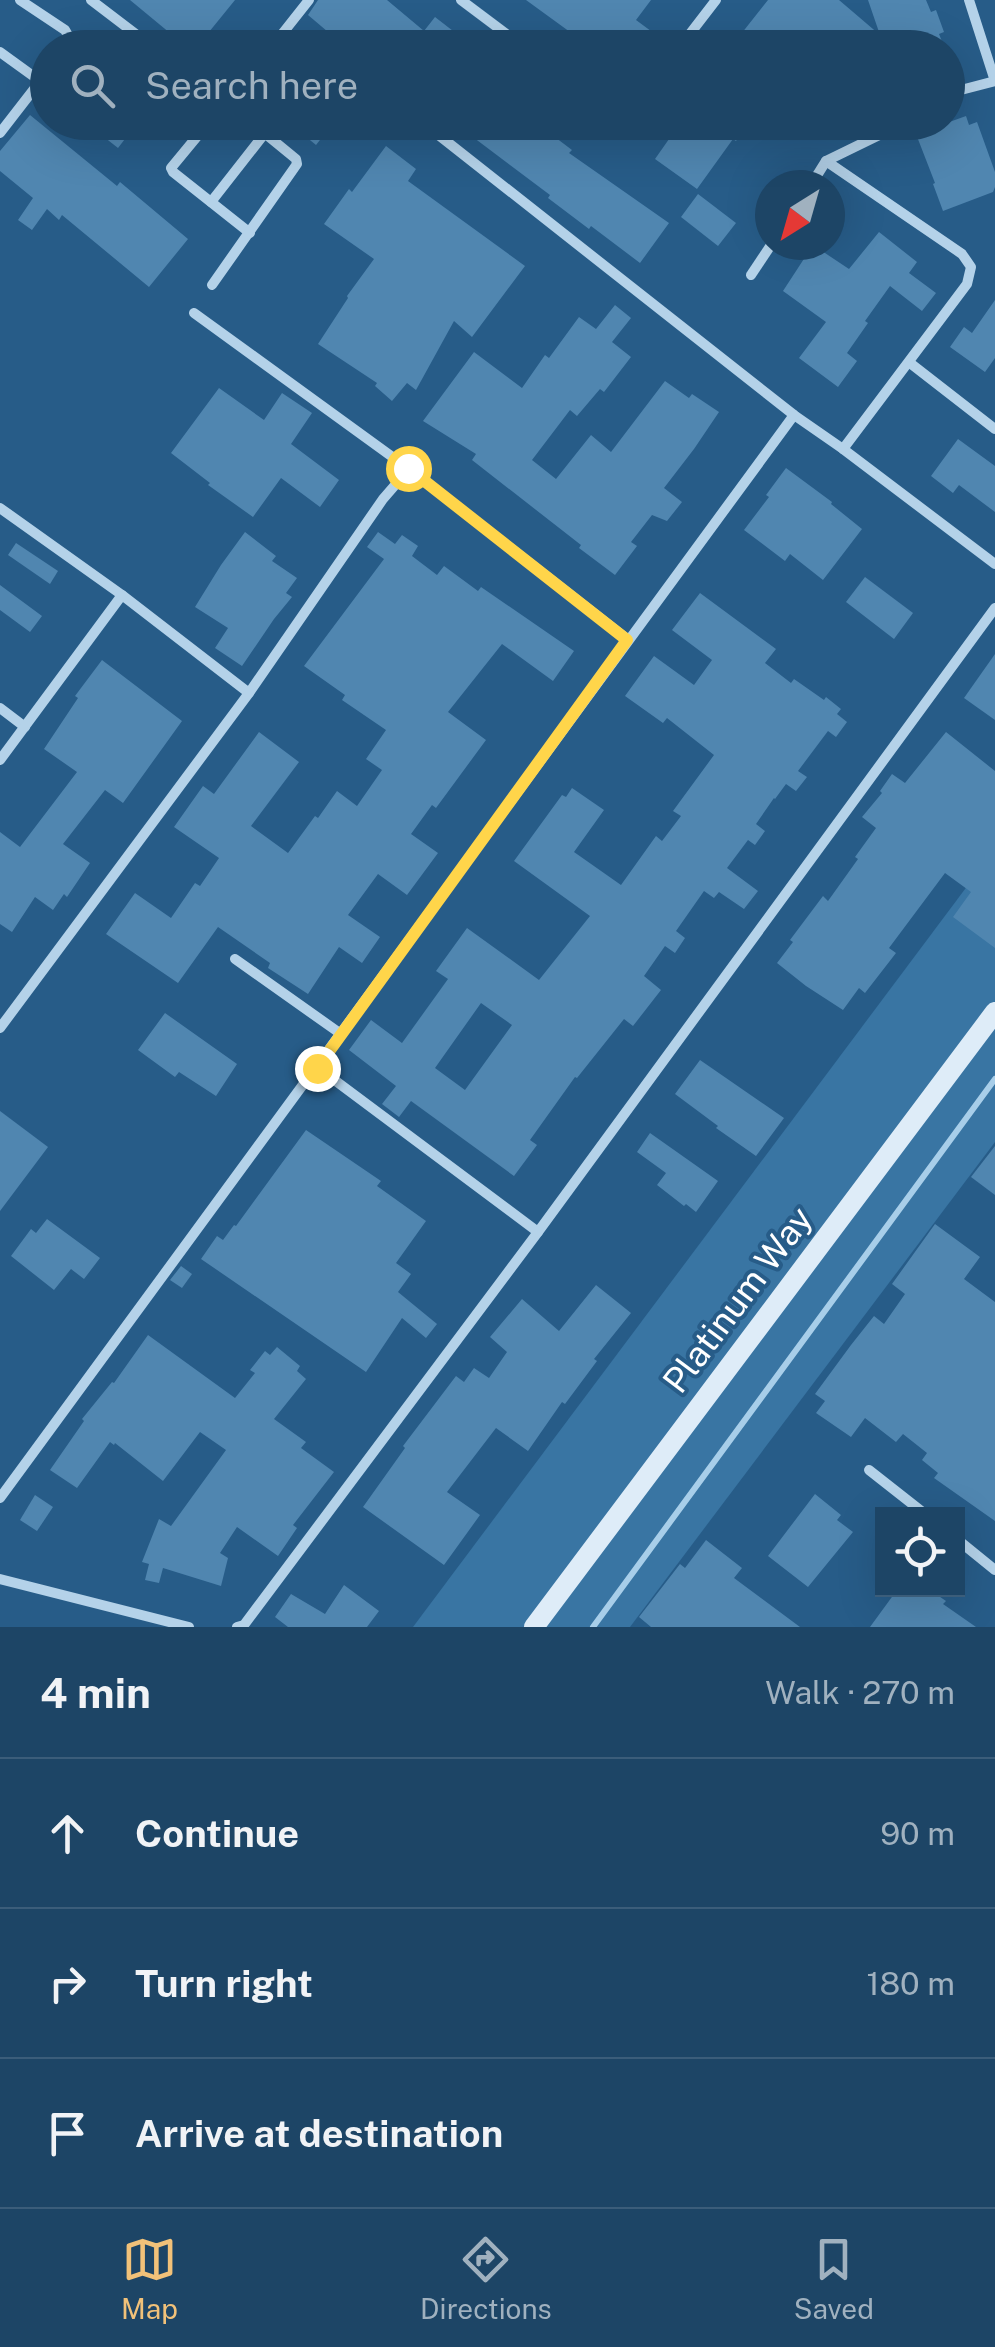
<!DOCTYPE html>
<meta charset="utf-8">
<style>
:root{--surface:#1d4566;--page:#2a4f6f;--text:#f1f3f6;--muted:#a0b1bf;--line:#3b5d7a;--accent:#f1c179}
body{margin:0;font-family:"Public Sans",sans-serif;background:var(--page);color:var(--text)}
.controls{position:absolute;right:30px;bottom:30px;display:grid;overflow:hidden;border-radius:0px;box-shadow:0 10px 40px #0002}
.controls button{width:90px;height:90px;display:grid;place-items:center;padding:0;border:0;border-bottom:2px solid var(--line);background:var(--surface);color:var(--text);font:50px sans-serif}
.compass{position:absolute;left:755px;top:170px;width:90px;height:90px;border-radius:50%;background:var(--surface);box-shadow:0 10px 40px #0002;rotate:217deg}
.stop{position:absolute;width:30px;height:30px;margin:-22px;border:8px solid #ffd54a;border-radius:50%;background:#fff}
.stop.end{background:#ffd54a;border-color:#fff;box-shadow:0 2px 10px #0008}
.list{margin:0;padding:0;list-style:none}
h2{display:flex;justify-content:space-between;align-items:center;height:130px;margin:0;padding:0 40px;font-size:42px}
h2 small{font-size:32px;font-weight:400;color:var(--muted)}
.list li{display:grid;grid-template-columns:65px 1fr auto;gap:30px;align-items:center;box-sizing:border-box;height:150px;padding:0 40px;border-top:2px solid var(--line)}
.list b{display:block;font-size:38px;white-space:nowrap}
.list em{font-size:32px;font-style:normal;color:var(--muted)}
.icon{flex:none;width:55px;height:55px;fill:none;stroke:currentColor;stroke-width:2;stroke-linecap:round;stroke-linejoin:round}
.map{position:relative;flex:none;width:995px;height:1627px;overflow:hidden}
.search{position:absolute;background:var(--surface);box-shadow:0 10px 40px #0002;left:30px;right:30px;top:30px;height:110px;display:flex;align-items:center;gap:25px;box-sizing:border-box;padding:0 35px;border-radius:55px;color:var(--muted);font-size:38px}
.sheet{height:580px;background:var(--surface)}
nav{display:flex;justify-content:space-around;align-items:center;box-sizing:border-box;height:140px;border-top:2px solid var(--line);background:var(--surface);font-size:28px;color:var(--muted)}
nav a{display:grid;justify-items:center;gap:5px}
nav .on{color:var(--accent)}
.map>svg:first-child{display:block}
.green{fill:#3975a3}
.lines{fill:none;stroke-linecap:round;stroke-linejoin:round}
.stream{stroke:#a8cee9;stroke-width:6}
.building{fill:#5086b0;fill-rule:evenodd}
.street{stroke:#b4d2e9;stroke-width:10}
.secondary{stroke:#deecf8;stroke-width:20}
.route{stroke:#ffd54a;stroke-width:12}
.labels{text-anchor:middle;stroke-width:8;stroke-linejoin:round;paint-order:stroke}
.street-label{font-size:35px;fill:#fff;stroke:#275c88}
</style>
<div class="map">
<svg width="995" height="1627" viewBox="0 0 995 1627">
<rect width="100%" height="100%" fill="#275c88"/>
<!-- green -->
<path class="green" d="M995,849V1142L630,1627H413Z"/>
<g class="lines">
<!-- stream -->
<path class="stream" d="M593,1627L995,1079"/>
</g>
<!-- building -->
<g class="building">
<path d="M130,0H235L196,48H188Z"/>
<path d="M318,0H387L424,31L435,17L475,48H347L308,15Z"/>
<path d="M526,0H651L636,20L659,37L651,48H592Z"/>
<path d="M768,0H839L880,35L868,0H926L931,12L936,10L944,32L939,34L943,44L934,48H730Z"/>
<path d="M30,115L117,186L120,182L188,239L149,287L62,215L59,220L47,209L32,230L18,220L33,198L0,171V151Z"/>
<path d="M966,116L969,125L977,122L995,172V187L993,192L943,211L933,184L935,183L916,134Z"/>
<path d="M85,122H138L118,148Z"/>
<path d="M288,122H334L316,145Z"/>
<path d="M453,122H535L572,150L569,153L669,223L640,263L591,226L589,229L548,198L550,195Z"/>
<path d="M681,122H749L736,141L733,139L697,189L655,159Z"/>
<path d="M386,146L416,169L408,181L525,266L472,337L454,321L416,390L407,383L392,401L375,386L377,383L318,344L348,298L347,296L374,259L324,224L349,189L352,192Z"/>
<path d="M698,194L736,223L718,246L681,217Z"/>
<path d="M879,232L917,262L909,273L936,293L922,311L890,286L865,321L868,323L847,353L857,361L838,387L799,358L826,322L783,291L813,245L849,269Z"/>
<path d="M995,300V358L985,372L950,347L964,327L972,333Z"/>
<path d="M615,305L631,318L612,342L631,357L604,392L600,389L577,416L570,410L532,460L556,479L591,435L611,452L665,381L689,398L692,394L719,412L694,449L664,488L682,502L667,521L652,515L631,542L637,546L615,575L579,548L581,545L472,460L476,454L423,421L474,352L522,388L545,355L549,358L579,317L596,329Z"/>
<path d="M219,388L264,420L282,393L312,413L291,444L339,480L320,507L281,478L253,517L208,485L210,483L171,453Z"/>
<path d="M958,439L995,466V512L959,485L953,493L931,476Z"/>
<path d="M786,468L832,502L831,504L862,529L823,580L790,554L785,561L744,530L769,497L766,495Z"/>
<path d="M245,532L276,556L272,561L297,578L286,593L292,597L274,619L242,666L215,648L228,628L195,607L221,565Z"/>
<path d="M378,532L395,544L402,535L418,546L412,556L437,575L444,566L478,591L481,587L574,651L553,681L502,644L448,712L486,740L436,808L432,805L411,834L438,853L407,895L378,874L348,915L380,937L362,963L339,947L308,994L268,968L270,963L218,927L178,983L106,934L135,893L171,918L195,883L200,886L219,858L174,827L203,786L214,794L259,732L299,762L251,826L288,853L315,816L318,818L337,791L357,806L382,770L366,759L386,730L342,700L345,695L304,666L384,559L367,547Z"/>
<path d="M16,543L58,571L50,584L8,555Z"/>
<path d="M865,577L913,613L894,639L846,602Z"/>
<path d="M0,585L42,616L30,632L0,610Z"/>
<path d="M700,593L776,649L765,663L791,683L794,679L824,700L826,697L841,709L837,714L847,722L836,737L828,731L798,771L807,777L796,791L786,784L775,799L774,798L756,824L765,831L755,845L748,840L727,868L758,891L744,909L719,892L714,898L704,891L676,931L685,938L675,953L665,946L644,976L661,990L633,1026L624,1019L577,1078L575,1077L530,1140L537,1145L514,1176L411,1101L399,1117L382,1104L396,1086L349,1050L371,1020L402,1043L448,979L436,971L467,928L539,980L590,916L514,861L562,795L566,797L572,788L604,810L574,852L621,885L656,836L662,841L681,816L673,811L714,755L667,718L663,723L625,696L654,656L694,685L712,660L672,630ZM481,1003L512,1025L465,1090L435,1068Z"/>
<path d="M995,654V720L964,698Z"/>
<path d="M102,660L182,721L123,803L105,790L63,844L90,863L67,897L64,894L53,910L35,897L12,932L0,924V832L20,847L77,772L44,749L78,698L75,696Z"/>
<path d="M946,732L995,771V948L953,917L971,892L945,873L889,948L896,953L865,993L859,988L843,1010L806,986L777,963L793,942L790,940L823,896L828,901L858,859L855,857L876,828L862,817L882,793L880,791L892,774L905,783Z"/>
<path d="M165,1013L237,1064L216,1096L179,1072L175,1077L138,1050Z"/>
<path d="M700,1060L784,1118L756,1156L716,1128L718,1126L675,1094Z"/>
<path d="M0,1111L48,1147L0,1211Z"/>
<path d="M306,1130L381,1181L377,1186L426,1221L396,1263L411,1274L398,1292L437,1324L426,1338L402,1318L366,1372L201,1259L217,1236L223,1240L234,1225L236,1226Z"/>
<path d="M650,1133L718,1181L696,1212L686,1204L684,1206L657,1185L666,1173L637,1152Z"/>
<path d="M995,1146V1195L971,1177Z"/>
<path d="M47,1219L100,1258L84,1279L71,1269L54,1290L11,1256L31,1229L36,1233Z"/>
<path d="M935,1224L980,1257L964,1279L995,1302V1521L934,1478L938,1473L922,1460L927,1453L903,1434L896,1442L865,1418L851,1437L816,1413L825,1401L815,1394L851,1345L874,1316L884,1324L905,1294L892,1284Z"/>
<path d="M181,1266L192,1274L182,1288L170,1280Z"/>
<path d="M596,1285L631,1313L594,1359L597,1361L565,1404L562,1402L528,1451L496,1428L447,1492L480,1515L444,1565L363,1507L405,1448L403,1446L456,1376L464,1382L474,1368L489,1378L507,1352L490,1337L522,1299L559,1331Z"/>
<path d="M148,1335L235,1398L255,1373L250,1370L265,1351L270,1355L277,1347L300,1366L297,1371L306,1379L274,1419L306,1442L301,1448L334,1472L293,1525L297,1528L278,1556L237,1527L220,1553L228,1558L221,1586L163,1568L159,1583L145,1580L149,1564L142,1562L159,1519L171,1526L226,1450L200,1432L163,1481L115,1443L114,1445L110,1442L77,1488L50,1470L84,1421L82,1419L112,1382L114,1383Z"/>
<path d="M815,1494L841,1515L837,1520L853,1532L808,1587L768,1556Z"/>
<path d="M35,1495L53,1507L37,1531L20,1520Z"/>
<path d="M706,1540L742,1568L734,1578L800,1627H651L639,1617L680,1564L685,1568Z"/>
<path d="M344,1585L379,1611L367,1627H288L275,1617L291,1594L325,1614Z"/>
<path d="M897,1590H930L946,1601L943,1604L976,1627H870Z"/>
</g>
<g class="lines">
<!-- street -->
<g class="street">
<path d="M20,0L65,30L69,37L64,48"/>
<path d="M91,0L154,48"/>
<path d="M461,0L525,48"/>
<path d="M969,0L995,81"/>
<path d="M271,48L309,0"/>
<path d="M679,48L716,0"/>
<path d="M0,52L40,81"/>
<path d="M948,98L957,91L995,81"/>
<path d="M209,122L171,168L173,172L250,233"/>
<path d="M422,122L794,415L843,449L995,564"/>
<path d="M0,133L48,71"/>
<path d="M826,161L962,254L971,267L967,284L843,449"/>
<path d="M811,185L826,161L906,122"/>
<path d="M211,202L265,133"/>
<path d="M751,275L771,245"/>
<path d="M212,285L297,164L296,159L251,122"/>
<path d="M194,313L409,469"/>
<path d="M910,363L995,429"/>
<path d="M0,508L122,595L249,693L383,499L409,469L627,639"/>
<path d="M0,708L25,727"/>
<path d="M0,760L122,595"/>
<path d="M235,959L341,1034"/>
<path d="M0,1028L249,693"/>
<path d="M317,1067L538,1232"/>
<path d="M869,1470L925,1514"/>
<path d="M0,1498C265,1137 527,774 794,415"/>
<path d="M958,1540L995,1570"/>
<path d="M0,1579L189,1627"/>
<path d="M237,1627L244,1625L538,1232L995,608"/>
</g>
<!-- secondary -->
<path class="secondary" d="M534,1627L995,1012"/>
</g>
<g class="lines">
<!-- route -->
<path class="route" d="M317,1068L627,640L408,468"/>
</g>
<g class="labels">
<!-- street labels -->
<g class="street-label">
<text transform="translate(738 1300) rotate(-53)" y="12">Platinum Way</text>
</g>
</g>
</svg>
<div class="controls">
<button><svg class="icon" aria-label="locate" viewBox="0 0 24 24"><circle cx="12" cy="12" r="6"/><path d="M12 2v4M12 18v4M2 12h4M18 12h4"/></svg></button>
</div>
<svg class="compass" viewBox="-18 -18 36 36"><path d="M0-13l5 13h-10z" fill="#e53935"/><path d="M0 13l5-13h-10z" fill="#a0b1bf"/></svg>
<div class="stop" style="left:408px;top:468px"></div>
<div class="stop end" style="left:317px;top:1068px"></div>
<div class="search"><svg class="icon" aria-label="search" viewBox="0 0 24 24"><circle cx="10" cy="10" r="6"/><path d="M15 15l6 6"/></svg>Search here</div>
</div>
<section class="sheet">
<h2>4 min<small>Walk · 270 m</small></h2>
<ul class="list">
<li><svg class="icon" aria-label="ahead" viewBox="0 0 24 24"><path d="M12 20V5M6 11l6-6 6 6"/></svg><div><b>Continue</b></div><em>90 m</em></li>
<li><svg class="icon" aria-label="right" viewBox="0 0 24 24"><path d="M7 20v-9h11M14 6l5 5-5 5"/></svg><div><b>Turn right</b></div><em>180 m</em></li>
<li><svg class="icon" aria-label="arrive" viewBox="0 0 24 24"><path d="M6 21V4h12l-3 4 3 4H6"/></svg><div><b>Arrive at destination</b></div></li>
</ul>
</section>
<nav>
<a class="on"><svg class="icon" aria-label="map" viewBox="0 0 24 24"><path d="M3 6l6-2 6 2 6-2v14l-6 2-6-2-6 2zM9 4v14M15 6v14"/></svg>Map</a>
<a><svg class="icon" aria-label="directions" viewBox="0 0 24 24"><path d="M12 3l9 9-9 9-9-9zM9 14v-3h6M13 9l2 2-2 2"/></svg>Directions</a>
<a><svg class="icon" aria-label="saved" viewBox="0 0 24 24"><path d="M7 4h10v16l-5-4-5 4z"/></svg>Saved</a>
</nav>
